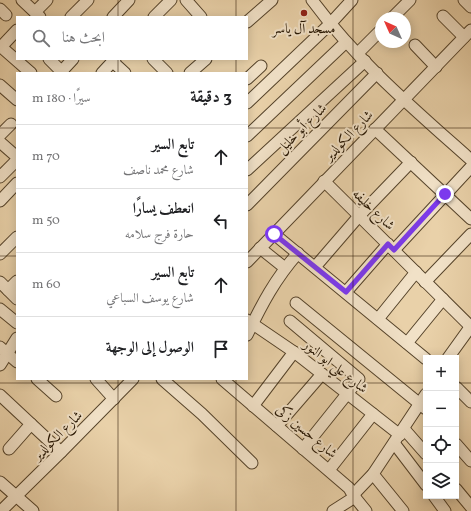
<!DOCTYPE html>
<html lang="ar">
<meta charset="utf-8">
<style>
:root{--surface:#fff;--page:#f2f2f2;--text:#202124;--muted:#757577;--line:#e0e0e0}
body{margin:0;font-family:Vollkorn,Amiri,serif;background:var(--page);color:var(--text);direction:rtl}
.controls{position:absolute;right:12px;bottom:12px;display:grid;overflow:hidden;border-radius:0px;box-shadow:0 2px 10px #0003}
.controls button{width:36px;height:36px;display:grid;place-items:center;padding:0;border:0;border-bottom:1px solid var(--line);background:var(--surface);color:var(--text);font:20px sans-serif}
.compass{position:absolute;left:375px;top:12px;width:36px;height:36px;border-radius:50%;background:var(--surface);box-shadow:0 2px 10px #0003;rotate:315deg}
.stop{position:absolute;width:12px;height:12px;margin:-9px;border:3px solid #7c3aed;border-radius:50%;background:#fff}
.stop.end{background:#7c3aed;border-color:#fff;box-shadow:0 1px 4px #0008}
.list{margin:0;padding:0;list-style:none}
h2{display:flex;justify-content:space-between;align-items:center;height:52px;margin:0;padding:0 16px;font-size:17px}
h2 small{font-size:13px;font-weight:400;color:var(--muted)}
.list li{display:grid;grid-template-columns:26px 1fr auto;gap:12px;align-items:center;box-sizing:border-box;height:64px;padding:0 16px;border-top:1px solid var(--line)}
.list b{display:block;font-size:15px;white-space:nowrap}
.list p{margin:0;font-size:13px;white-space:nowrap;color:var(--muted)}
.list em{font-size:13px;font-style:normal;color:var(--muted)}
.icon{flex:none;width:22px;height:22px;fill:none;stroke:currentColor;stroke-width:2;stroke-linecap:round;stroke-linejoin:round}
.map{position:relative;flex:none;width:471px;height:511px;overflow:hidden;direction:ltr}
.search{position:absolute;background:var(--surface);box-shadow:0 2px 10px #0003;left:16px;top:16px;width:232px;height:44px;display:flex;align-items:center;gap:10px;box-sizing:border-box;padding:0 14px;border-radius:0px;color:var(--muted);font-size:15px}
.panel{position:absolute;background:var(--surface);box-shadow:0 2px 10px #0003;left:16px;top:72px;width:232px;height:308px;border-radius:0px;direction:rtl}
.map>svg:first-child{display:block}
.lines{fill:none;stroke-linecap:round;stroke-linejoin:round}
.minor-casing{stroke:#55432a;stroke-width:13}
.minor{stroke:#f1e1c7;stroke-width:11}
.route{stroke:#7c3aed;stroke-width:5}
.grid{fill:none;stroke:#241400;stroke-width:1;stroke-opacity:0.55}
.poi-dot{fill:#8f2418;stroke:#f1e1c7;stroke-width:1.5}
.labels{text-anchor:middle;stroke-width:4;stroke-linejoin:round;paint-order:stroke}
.poi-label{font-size:14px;fill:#241400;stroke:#f1e1c7}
.street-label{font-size:14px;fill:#241400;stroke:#f1e1c7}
</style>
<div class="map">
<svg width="471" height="511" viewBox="0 0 471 511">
<rect width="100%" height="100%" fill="#e9d1a9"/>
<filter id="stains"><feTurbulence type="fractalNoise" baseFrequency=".005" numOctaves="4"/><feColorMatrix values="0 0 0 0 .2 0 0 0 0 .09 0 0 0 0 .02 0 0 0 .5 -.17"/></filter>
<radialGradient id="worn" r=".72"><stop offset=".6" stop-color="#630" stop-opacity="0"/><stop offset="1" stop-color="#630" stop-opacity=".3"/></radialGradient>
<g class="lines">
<defs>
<g id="minor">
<path d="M22,0L40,17"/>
<path d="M186,0L201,17"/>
<path d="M312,0C357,61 415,110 471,160"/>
<path d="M464,0L471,7"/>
<path d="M0,9L6,15"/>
<path d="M35,12L47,0"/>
<path d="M443,16L464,37"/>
<path d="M71,17L88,0"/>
<path d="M113,17L129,0"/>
<path d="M154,17L171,0"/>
<path d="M392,18L410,0"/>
<path d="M247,22L272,0"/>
<path d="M415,45L436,67"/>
<path d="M0,46L31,73"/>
<path d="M1,47L17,30"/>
<path d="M358,53L381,30"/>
<path d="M49,59L63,73"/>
<path d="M153,59L167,73"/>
<path d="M113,62L125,73"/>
<path d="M60,73L73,59"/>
<path d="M102,73L115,59"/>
<path d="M190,73L206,59"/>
<path d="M247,79L261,66"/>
<path d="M0,85L17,100"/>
<path d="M247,103L330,24L352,0"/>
<path d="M375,129L471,219"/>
<path d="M0,135L11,124"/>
<path d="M247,136L346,42"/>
<path d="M0,142L17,157"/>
<path d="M247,170L365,61"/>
<path d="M0,177L17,160"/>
<path d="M324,181L471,327"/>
<path d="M0,201L17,183"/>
<path d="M247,205L377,73"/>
<path d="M274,234L426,359"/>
<path d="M260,248L285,268"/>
<path d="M394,250L471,167"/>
<path d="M0,254L17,237"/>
<path d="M247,262L471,30"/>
<path d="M315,267L359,216L411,162"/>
<path d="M0,282L17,299"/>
<path d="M425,282L471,234"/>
<path d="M8,290L17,281"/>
<path d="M346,292L388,244"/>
<path d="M296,303L426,409"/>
<path d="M0,309L17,323"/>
<path d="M378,319L416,272"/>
<path d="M247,320L294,352L400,435"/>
<path d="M290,321L359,379L303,449"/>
<path d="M247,335C262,304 275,279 298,253"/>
<path d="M407,343L443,299"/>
<path d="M0,347L17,362"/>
<path d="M448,358L471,326"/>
<path d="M0,365L17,338"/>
<path d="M37,379L56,396"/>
<path d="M96,379L114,399"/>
<path d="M162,379L202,414L252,463"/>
<path d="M222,379L349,488L353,495L366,511"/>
<path d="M456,387L471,402"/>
<path d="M0,395L61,452"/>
<path d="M253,406L294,352"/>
<path d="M277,426L322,374"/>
<path d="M404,429L426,454"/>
<path d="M394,443L426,485"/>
<path d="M456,444L471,461"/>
<path d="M9,449L31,424"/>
<path d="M329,470L373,414"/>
<path d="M373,474L403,511"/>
<path d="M0,482L33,511"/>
<path d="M456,489L471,507"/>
<path d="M353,495L373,474L426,394"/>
<path d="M434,496L445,511"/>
<path d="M1,511L61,452L133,379"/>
<path d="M333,511L355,497"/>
</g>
</defs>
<!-- minor casing -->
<use href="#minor" class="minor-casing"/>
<!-- minor -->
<use href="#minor" class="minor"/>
</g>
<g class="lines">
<!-- route -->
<path class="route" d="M274,234L346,292L388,244L394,250L445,194"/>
</g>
<!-- grid -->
<path class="grid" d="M118,0V17M236,0V17M353,0V511M118,59V73M236,59V73M0,128H17M247,128H471M0,256H17M247,256H471M118,379V511M236,379V511M0,383H426M456,383H471"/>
<!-- markers -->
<circle class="poi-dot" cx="304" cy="13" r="4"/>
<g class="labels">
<!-- poi labels -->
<g class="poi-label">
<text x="304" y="33">مسجد آل ياسر</text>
</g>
<!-- street labels -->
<g class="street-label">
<text transform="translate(301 128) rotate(-45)" y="5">شارع أبو خليل</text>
<text transform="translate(348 135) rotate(-46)" y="5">شارع الكولدير</text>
<text transform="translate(374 209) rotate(44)" y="5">شارع خليفه</text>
<text transform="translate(336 366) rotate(38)" y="5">شارع علي ابو النور</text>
<text transform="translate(307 431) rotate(40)" y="5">شارع حسين زكى</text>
<text transform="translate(57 435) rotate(-45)" y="5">شارع الكولدير</text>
</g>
</g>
<rect width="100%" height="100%" filter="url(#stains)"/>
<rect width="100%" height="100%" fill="url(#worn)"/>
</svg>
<div class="controls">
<button>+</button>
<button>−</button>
<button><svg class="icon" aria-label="locate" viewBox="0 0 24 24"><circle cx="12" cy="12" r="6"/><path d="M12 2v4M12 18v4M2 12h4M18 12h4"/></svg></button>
<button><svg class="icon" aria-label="layers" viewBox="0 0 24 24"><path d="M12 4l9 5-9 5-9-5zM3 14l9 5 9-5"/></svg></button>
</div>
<svg class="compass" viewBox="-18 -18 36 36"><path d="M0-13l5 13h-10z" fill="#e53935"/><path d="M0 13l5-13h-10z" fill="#757577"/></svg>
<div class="stop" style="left:274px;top:234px"></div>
<div class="stop end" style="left:445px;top:194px"></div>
<div class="search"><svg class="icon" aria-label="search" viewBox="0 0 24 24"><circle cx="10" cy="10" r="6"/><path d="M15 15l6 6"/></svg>ابحث هنا</div>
<section class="panel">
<h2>3 دقيقة<small>سيرًا · 180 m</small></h2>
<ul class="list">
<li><svg class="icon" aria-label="ahead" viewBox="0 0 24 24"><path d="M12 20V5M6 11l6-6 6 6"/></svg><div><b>تابع السير</b><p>شارع محمد ناصف</p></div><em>70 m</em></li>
<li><svg class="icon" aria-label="left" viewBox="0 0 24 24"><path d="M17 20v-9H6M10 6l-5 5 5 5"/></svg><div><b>انعطف يسارًا</b><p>حارة فرج سلامه</p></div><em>50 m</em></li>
<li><svg class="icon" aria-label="ahead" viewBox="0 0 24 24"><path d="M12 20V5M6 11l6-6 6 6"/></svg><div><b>تابع السير</b><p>شارع يوسف السباعي</p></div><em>60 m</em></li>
<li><svg class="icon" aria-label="arrive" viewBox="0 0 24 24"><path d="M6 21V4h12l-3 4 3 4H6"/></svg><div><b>الوصول إلى الوجهة</b></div></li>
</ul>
</section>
</div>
